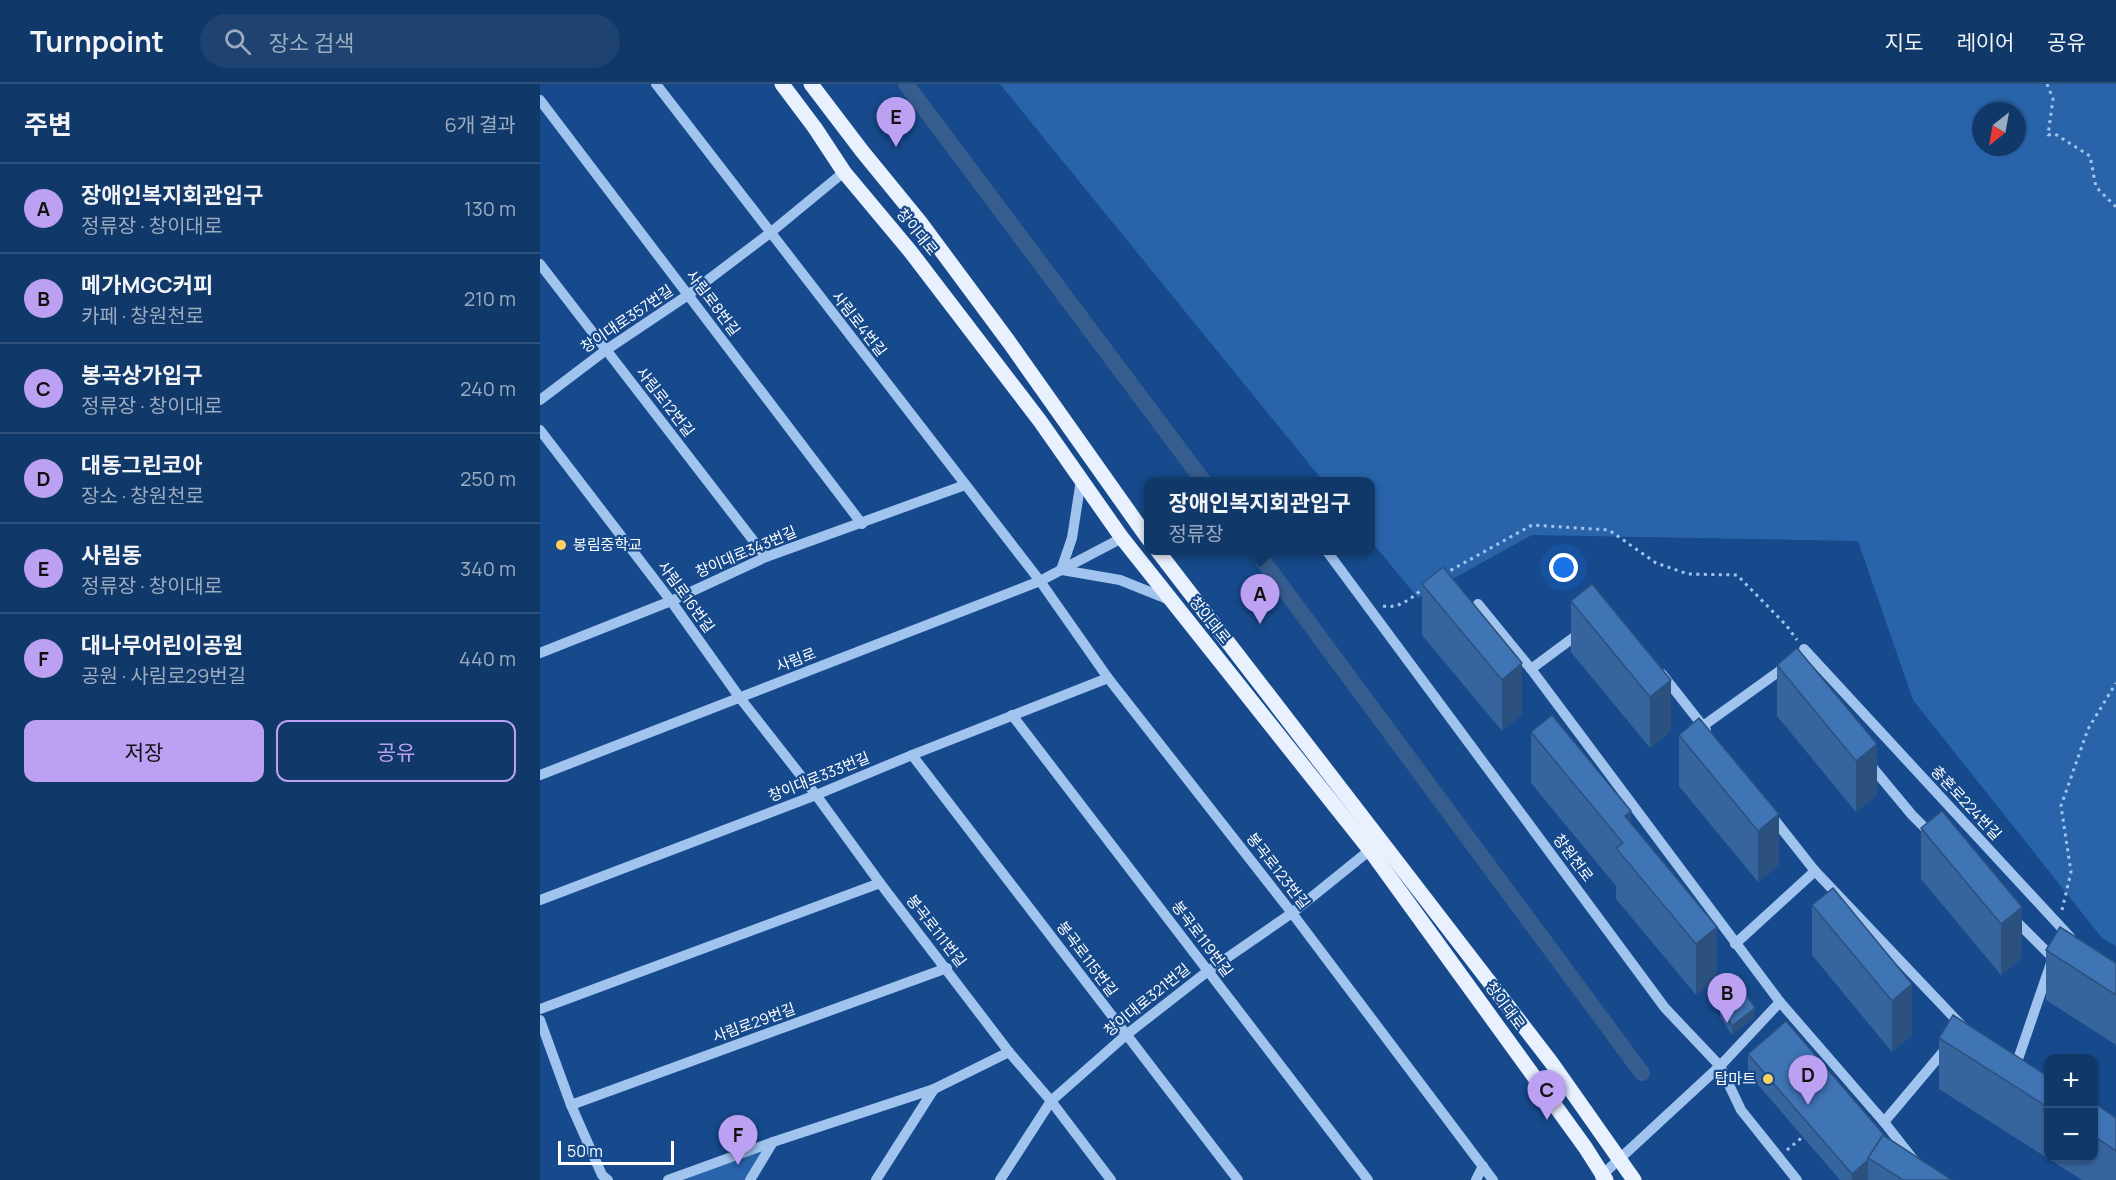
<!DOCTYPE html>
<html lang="ko">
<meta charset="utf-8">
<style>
:root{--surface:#103869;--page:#1e4371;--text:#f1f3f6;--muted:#9cacc0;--line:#30527d;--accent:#bca0f2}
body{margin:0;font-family:Manrope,"Noto Sans KR",sans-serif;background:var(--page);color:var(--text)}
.controls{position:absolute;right:18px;bottom:18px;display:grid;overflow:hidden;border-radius:12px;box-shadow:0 2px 4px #0004}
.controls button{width:54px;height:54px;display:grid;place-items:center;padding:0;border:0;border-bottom:2px solid var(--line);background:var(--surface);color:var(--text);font:30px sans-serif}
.compass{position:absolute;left:1432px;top:18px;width:54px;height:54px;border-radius:50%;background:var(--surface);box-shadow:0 2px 4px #0004;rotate:211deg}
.scale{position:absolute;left:18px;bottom:15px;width:116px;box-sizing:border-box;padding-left:6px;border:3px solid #fff;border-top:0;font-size:16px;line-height:21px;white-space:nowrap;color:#fff;-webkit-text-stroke:4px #164a8c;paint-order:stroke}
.you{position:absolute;left:1024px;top:484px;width:21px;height:21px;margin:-15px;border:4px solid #fff;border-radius:50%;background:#1a73e8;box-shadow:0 0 0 9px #1a73e833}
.badge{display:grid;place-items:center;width:39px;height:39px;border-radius:50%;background:var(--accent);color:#111;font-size:20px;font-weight:700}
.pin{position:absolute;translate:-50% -50px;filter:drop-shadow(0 2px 3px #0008)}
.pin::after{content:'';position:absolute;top:32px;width:21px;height:18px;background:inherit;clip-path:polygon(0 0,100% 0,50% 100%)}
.popup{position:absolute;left:604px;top:393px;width:231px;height:78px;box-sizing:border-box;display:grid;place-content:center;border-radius:12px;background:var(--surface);filter:drop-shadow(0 2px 4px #0005);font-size:20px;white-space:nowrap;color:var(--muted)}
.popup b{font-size:22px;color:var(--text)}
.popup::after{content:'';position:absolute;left:50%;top:100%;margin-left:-12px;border:12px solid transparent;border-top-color:var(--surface)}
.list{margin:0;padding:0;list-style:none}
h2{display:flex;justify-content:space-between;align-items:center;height:78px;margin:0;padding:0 24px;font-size:26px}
h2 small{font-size:20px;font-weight:400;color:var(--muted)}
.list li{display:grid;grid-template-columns:39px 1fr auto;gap:18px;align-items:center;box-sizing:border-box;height:90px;padding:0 24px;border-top:2px solid var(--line)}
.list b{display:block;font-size:22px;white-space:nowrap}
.list p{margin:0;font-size:20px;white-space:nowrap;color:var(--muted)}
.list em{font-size:20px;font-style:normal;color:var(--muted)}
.actions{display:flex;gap:12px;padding:18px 24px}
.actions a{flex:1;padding:14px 0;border:2px solid var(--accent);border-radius:12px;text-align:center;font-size:21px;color:var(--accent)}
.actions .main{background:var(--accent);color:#111}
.icon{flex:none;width:33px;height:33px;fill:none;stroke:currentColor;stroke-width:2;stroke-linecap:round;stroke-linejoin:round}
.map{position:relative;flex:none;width:1576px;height:1096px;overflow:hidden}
header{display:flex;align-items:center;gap:36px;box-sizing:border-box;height:84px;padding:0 30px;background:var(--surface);border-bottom:2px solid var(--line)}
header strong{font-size:28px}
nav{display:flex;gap:33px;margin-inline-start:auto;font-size:21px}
.search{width:420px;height:54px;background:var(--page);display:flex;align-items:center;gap:15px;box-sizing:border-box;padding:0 21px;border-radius:33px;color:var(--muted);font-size:22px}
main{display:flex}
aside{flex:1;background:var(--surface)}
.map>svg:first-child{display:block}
.green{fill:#2964ab;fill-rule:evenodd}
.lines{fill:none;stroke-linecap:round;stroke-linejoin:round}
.canal{stroke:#375d8e;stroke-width:16}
.path{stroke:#a1c4ef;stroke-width:3;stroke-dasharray:3 4.5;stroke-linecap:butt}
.minor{stroke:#a1c4ef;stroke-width:10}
.major{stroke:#e9f1ff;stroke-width:15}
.wall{fill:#36649c}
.shaded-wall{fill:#2c517f}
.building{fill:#3f74b5;stroke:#2c517f;stroke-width:1.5}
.poi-dot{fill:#ffd15f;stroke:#164a8c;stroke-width:2}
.labels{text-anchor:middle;stroke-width:4.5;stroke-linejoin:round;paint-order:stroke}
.street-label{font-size:15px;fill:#fff;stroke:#164a8c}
.poi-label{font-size:15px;fill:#fff;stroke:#164a8c;text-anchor:start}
</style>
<header>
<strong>Turnpoint</strong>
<div class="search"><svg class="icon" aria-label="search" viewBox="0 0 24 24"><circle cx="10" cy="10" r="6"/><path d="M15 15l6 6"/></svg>장소 검색</div>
<nav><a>지도</a><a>레이어</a><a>공유</a></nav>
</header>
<main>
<aside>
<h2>주변<small>6개 결과</small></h2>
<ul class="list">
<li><span class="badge">A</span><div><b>장애인복지회관입구</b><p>정류장 · 창이대로</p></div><em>130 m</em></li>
<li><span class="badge">B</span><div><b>메가MGC커피</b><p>카페 · 창원천로</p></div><em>210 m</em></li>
<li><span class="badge">C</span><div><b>봉곡상가입구</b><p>정류장 · 창이대로</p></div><em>240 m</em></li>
<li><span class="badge">D</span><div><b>대동그린코아</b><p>장소 · 창원천로</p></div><em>250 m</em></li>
<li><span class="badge">E</span><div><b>사림동</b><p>정류장 · 창이대로</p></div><em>340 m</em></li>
<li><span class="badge">F</span><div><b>대나무어린이공원</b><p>공원 · 사림로29번길</p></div><em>440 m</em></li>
</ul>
<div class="actions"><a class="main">저장</a><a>공유</a></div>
</aside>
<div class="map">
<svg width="1576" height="1096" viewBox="0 0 1576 1096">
<rect width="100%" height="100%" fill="#164a8c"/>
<!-- green -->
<g class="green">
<path d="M460,0H1576V862L1562,854L1373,616L1318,457L992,451L878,514L831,457V398L783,397ZM1441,27H1477V63H1441Z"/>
<path d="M222,1066L205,1096H144Z"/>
</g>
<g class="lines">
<!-- canal -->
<g class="canal">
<path d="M366,0L664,398"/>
<path d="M715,466L1102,989"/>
</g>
<!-- path -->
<g class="path">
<path d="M1507,0L1513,15L1508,51L1515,50L1550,72L1556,103L1576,123"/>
<path d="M904,490L992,441L1069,446L1116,479L1148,490L1197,491L1246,541L1257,556"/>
<path d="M843,522C860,525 871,514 884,504"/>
<path d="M1522,826L1531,788L1521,722L1548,645L1576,599"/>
<path d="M1247,1066L1265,1051"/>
</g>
<!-- minor -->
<g class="minor">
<path d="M116,0L500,497L568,594L752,829L953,1096"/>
<path d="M0,16L322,440"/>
<path d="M0,180L226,473"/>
<path d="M0,316L66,266L148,211L230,149L304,88"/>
<path d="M0,346L131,517L200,614L276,711L340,799L469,968L511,1017L571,1096"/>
<path d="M786,466L1125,924L1180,982L1201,1026L1257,1096"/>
<path d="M521,486L532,454L541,396"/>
<path d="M522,486L580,496L630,516"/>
<path d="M938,520L991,585L1240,918L1344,1038L1373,1075"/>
<path d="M1264,565L1530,853"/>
<path d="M0,569L131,517L226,473L425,401"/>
<path d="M991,585L1041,548"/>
<path d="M1122,590L1166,646"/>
<path d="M472,631L828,1096"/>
<path d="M1163,642L1245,583L1248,585"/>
<path d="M372,671L698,1096"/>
<path d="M1328,678L1372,731L1393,752"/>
<path d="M0,691L500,497L582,454"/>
<path d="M1230,730L1275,787L1423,943"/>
<path d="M0,816L276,711L372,671L568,594"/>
<path d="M1473,834L1513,874"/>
<path d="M1195,860L1275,787"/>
<path d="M0,925L340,799"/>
<path d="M0,936L31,1021L62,1091L68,1096"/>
<path d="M1477,978L1511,879"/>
<path d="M31,1021L407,884"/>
<path d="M1344,1038L1408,962"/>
<path d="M1060,1093L1180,982L1240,918"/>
<path d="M128,1096L233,1058L394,1005L469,968"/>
<path d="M210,1096L233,1058"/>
<path d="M336,1096L394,1005"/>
<path d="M460,1096L511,1017L586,951L668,887L752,829L830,766"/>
<path d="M936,1096L943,1082"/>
</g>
<!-- major -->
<g class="major">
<path d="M242,0L275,44L304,88L370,167L500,337L582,454L830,766L1045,1063L1066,1096"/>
<path d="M271,0L322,67L380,138L469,258L609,456"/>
<path d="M617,466L1011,978L1094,1096"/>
</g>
</g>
<!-- wall -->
<g class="wall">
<path d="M903,483L982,630L962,647L882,551V500Z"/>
<path d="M1052,500L1131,647L1110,664L1031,568V517Z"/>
<path d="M1257,564L1337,711L1316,728L1237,632V581Z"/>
<path d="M1159,634L1239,781L1218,798L1139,702V651Z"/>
<path d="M991,648L1091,740L1177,894L1156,911L1076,815V802L991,699Z"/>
<path d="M1402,727L1482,874L1461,891L1381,795V744Z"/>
<path d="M1293,804L1372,951L1352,968L1272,871V821Z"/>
<path d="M1506,866L1576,879V961L1506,916Z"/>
<path d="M1180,924L1215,933L1192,951L1180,933Z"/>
<path d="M1399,954L1509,993V1074H1554V1019L1576,1034V1096H1542L1399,1005Z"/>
<path d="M1208,970L1345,1052L1412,1096H1328V1095V1096H1300L1208,989Z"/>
</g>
<!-- shaded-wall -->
<g class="shaded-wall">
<path d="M982,579V630L962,647V596Z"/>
<path d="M1131,596V647L1110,664V613Z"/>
<path d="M1337,660V711L1316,728V677Z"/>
<path d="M1091,727V778L1085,732Z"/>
<path d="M1239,730V781L1218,798V747Z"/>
<path d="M1482,823V874L1461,891V840Z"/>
<path d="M1177,843V894L1156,911V860Z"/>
<path d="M1372,900V951L1352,968V917Z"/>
<path d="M1215,924V933L1192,951V942Z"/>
<path d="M1328,1076V1096H1312V1090Z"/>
</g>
<!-- building -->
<g class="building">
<path d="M903,483L982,579L962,596L882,500Z"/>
<path d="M1052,500L1131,596L1110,613L1031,517Z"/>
<path d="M1257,564L1337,660L1316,677L1237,581Z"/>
<path d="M1012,631L1091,727L1085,732L1177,843L1156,860L1076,764L1083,759L991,648Z"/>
<path d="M1159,634L1239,730L1218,747L1139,651Z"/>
<path d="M1402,727L1482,823L1461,840L1381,744Z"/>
<path d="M1293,804L1372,900L1352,917L1272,821Z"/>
<path d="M1520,843L1576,879V911L1506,866Z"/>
<path d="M1204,907L1215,924L1192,942L1180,924Z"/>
<path d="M1413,931L1509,993V1024L1399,954Z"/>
<path d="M1246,937L1345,1052L1343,1051L1328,1074V1076L1312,1090L1208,970Z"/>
<path d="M1554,1019L1576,1034V1067L1554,1052Z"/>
<path d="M1343,1051L1412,1096H1363L1328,1074Z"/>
</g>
<!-- markers -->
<g class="poi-dot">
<circle cx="21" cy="461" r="6"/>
<circle cx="1228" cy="995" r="6"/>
</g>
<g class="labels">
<!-- street labels -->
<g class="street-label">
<text transform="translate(377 148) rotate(51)" y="5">창이대로</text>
<text transform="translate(173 219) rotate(53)" y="5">사림로8번길</text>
<text transform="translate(87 235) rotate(-34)" y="5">창이대로357번길</text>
<text transform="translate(319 240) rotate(52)" y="5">사림로4번길</text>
<text transform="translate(125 318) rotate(52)" y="5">사림로12번길</text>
<text transform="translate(206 468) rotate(-23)" y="5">창이대로343번길</text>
<text transform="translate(146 513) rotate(54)" y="5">사림로16번길</text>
<text transform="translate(670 536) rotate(51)" y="5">창이대로</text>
<text transform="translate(256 576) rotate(-21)" y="5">사림로</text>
<text transform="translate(279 693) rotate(-22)" y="5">창이대로333번길</text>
<text transform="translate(1426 719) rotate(47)" y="5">충혼로224번길</text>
<text transform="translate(1033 774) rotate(53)" y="5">창원천로</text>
<text transform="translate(738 787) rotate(52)" y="5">봉곡로123번길</text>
<text transform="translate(396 847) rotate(52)" y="5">봉곡로111번길</text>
<text transform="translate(662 855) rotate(53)" y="5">봉곡로119번길</text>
<text transform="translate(547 875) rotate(53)" y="5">봉곡로115번길</text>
<text transform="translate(607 916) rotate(-39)" y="5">창이대로321번길</text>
<text transform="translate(965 922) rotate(54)" y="5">창이대로</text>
<text transform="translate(214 939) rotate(-20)" y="5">사림로29번길</text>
</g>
<!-- poi labels -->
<g class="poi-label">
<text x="33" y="466">봉림중학교</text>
<text x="1216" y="1000" text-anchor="end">탑마트</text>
</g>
</g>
</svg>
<div class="controls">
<button>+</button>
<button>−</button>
</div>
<svg class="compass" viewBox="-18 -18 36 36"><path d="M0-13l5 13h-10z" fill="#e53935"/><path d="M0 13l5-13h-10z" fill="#9cacc0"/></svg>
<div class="scale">50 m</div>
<div class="you"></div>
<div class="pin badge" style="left:720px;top:540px">A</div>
<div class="popup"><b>장애인복지회관입구</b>정류장</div>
<div class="pin badge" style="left:1187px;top:939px">B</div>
<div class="pin badge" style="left:1007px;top:1036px">C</div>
<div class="pin badge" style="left:1268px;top:1021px">D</div>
<div class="pin badge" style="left:356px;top:63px">E</div>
<div class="pin badge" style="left:198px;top:1081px">F</div>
</div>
</main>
